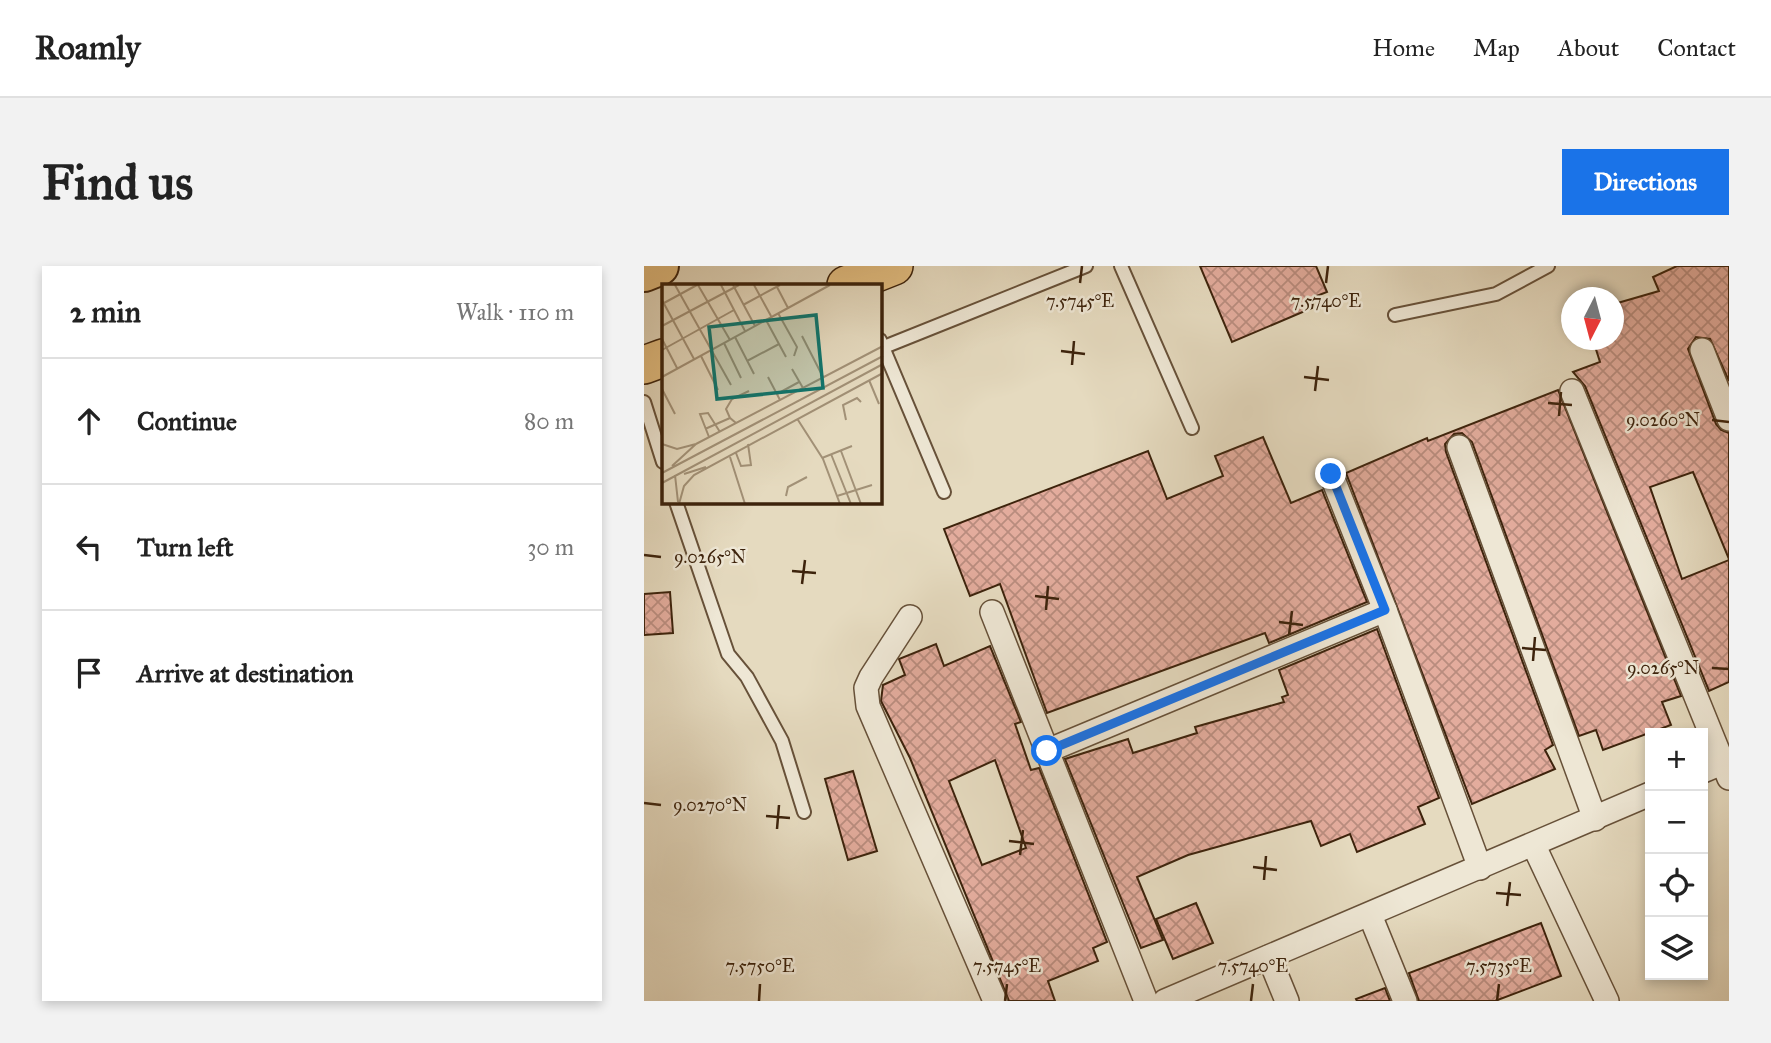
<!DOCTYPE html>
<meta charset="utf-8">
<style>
:root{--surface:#fff;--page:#f2f2f2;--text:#222;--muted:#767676;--line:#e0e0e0;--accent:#1a73e8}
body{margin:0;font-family:"IM FELL Great Primer",serif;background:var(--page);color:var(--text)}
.controls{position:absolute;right:21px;bottom:21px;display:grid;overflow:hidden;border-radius:0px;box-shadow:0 4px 10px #0003}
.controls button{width:63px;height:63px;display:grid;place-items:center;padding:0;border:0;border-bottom:2px solid var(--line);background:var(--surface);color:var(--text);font:35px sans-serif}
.compass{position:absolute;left:917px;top:21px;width:63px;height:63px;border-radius:50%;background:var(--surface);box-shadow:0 4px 10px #0003;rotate:186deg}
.stop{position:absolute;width:21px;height:21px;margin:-16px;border:5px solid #1a73e8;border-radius:50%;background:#fff}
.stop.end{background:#1a73e8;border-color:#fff;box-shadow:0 2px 7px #0008}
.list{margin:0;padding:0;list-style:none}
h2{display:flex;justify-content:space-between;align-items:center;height:91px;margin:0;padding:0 28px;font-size:30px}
h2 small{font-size:23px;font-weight:400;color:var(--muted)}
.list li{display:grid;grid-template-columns:46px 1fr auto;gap:21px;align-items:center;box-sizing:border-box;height:126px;padding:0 28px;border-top:2px solid var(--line)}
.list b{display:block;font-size:26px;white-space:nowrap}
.list em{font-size:23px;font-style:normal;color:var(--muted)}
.icon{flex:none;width:38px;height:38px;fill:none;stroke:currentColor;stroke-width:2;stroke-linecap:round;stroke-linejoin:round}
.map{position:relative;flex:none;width:1085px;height:735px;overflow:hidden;border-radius:0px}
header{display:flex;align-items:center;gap:42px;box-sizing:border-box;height:98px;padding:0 35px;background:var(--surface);border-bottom:2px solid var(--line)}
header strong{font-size:33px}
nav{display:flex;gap:38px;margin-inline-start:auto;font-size:24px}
.intro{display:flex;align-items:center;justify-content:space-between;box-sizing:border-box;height:168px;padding:0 42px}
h1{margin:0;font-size:49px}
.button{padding:18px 32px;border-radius:0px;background:var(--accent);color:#fff;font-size:24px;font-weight:700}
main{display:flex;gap:42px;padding:0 42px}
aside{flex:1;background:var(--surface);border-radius:0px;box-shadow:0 4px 10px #0003}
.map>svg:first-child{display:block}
.building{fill:url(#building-cross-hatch);stroke:#3d230c;stroke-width:2;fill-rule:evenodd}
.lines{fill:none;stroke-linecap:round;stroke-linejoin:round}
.service-casing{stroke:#675139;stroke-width:16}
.minor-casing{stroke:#675139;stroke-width:26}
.primary-casing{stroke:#3d230c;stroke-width:40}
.trunk-casing{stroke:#3d230c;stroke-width:42}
.service{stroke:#eee7d5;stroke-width:12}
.minor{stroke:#eee7d5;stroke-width:23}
.primary{stroke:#e2bd80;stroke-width:37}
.trunk{stroke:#e2bd80;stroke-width:38}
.route{stroke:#1a73e8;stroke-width:9}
.ticks{fill:none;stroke:#3d230c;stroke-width:2.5}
.inset-road{fill:none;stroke:#a29177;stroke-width:2}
.view{fill:#0f766e;fill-opacity:0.15;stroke:#0f766e;stroke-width:3.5}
.inset-edge{fill:none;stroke:#3d230c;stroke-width:3.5}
.ticks-label{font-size:18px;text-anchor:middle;fill:#3d230c;stroke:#eee7d5;stroke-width:5;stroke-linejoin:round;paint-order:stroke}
</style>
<header>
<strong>Roamly</strong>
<nav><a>Home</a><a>Map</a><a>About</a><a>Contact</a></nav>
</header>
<div class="intro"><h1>Find us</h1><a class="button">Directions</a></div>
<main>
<aside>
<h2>2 min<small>Walk · 110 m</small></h2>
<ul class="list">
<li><svg class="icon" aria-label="ahead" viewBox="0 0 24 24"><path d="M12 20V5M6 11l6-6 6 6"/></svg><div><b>Continue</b></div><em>80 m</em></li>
<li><svg class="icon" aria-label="left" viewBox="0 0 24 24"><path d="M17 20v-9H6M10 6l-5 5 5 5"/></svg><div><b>Turn left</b></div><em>30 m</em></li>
<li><svg class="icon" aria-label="arrive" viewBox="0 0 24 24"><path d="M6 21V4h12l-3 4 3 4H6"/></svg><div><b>Arrive at destination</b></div></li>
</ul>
</aside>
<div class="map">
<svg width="1085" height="735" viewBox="0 0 1085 735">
<defs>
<pattern id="building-cross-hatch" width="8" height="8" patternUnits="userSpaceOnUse" patternTransform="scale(1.75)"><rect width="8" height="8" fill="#e3ac9d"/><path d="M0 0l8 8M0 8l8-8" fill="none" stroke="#b98c7e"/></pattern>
</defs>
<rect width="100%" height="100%" fill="#e5dabf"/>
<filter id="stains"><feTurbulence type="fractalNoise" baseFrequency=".00286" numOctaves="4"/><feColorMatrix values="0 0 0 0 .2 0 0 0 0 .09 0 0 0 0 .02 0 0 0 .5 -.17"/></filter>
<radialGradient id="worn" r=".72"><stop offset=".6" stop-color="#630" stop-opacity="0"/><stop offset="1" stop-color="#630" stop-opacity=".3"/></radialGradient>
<!-- building -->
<g class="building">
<path d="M556,0H672L683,26L670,31L668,42L588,76Z"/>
<path d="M1033,0H1085V115L1066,73L1052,71L1044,83L1072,158L1077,164L1085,167V293L1049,206L1006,221L1038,313L1085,294V416L1065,425L941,120L929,106L956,96L949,74H970V38L1015,25L1009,11Z"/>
<path d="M914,124L1037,430L1018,436L1027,459L959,484L952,464L935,470L828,176L818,167L810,168L801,178L802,186L909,479L901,484L911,503L828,538L702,207L783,172L784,175Z"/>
<path d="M619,171L647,237L678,224L723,336L625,377L621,367L403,447L356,318L326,330L300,263L504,185L523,233L579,210L571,190Z"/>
<path d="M26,326L29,367L0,369V328Z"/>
<path d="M733,363L795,532L774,541L781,558L713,586L706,568L677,580L667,555L544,589L493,611L519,674L497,682L421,493L484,473L489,487L553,467L551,461L640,436L638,431L644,429L635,404Z"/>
<path d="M292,378L300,400L346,380L377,456L371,458L387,504L395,502L463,676L449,682L454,695L404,715L411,735H365L266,492L237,435L239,419L261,409L255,393ZM351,494L382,582L338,599L305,515Z"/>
<path d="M209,505L233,585L204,594L181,513Z"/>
<path d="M552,637L569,677L529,693L512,653Z"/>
<path d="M897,657L917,710L851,735H775L765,707Z"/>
<path d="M741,722L746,735H713L712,733Z"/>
</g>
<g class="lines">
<defs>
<g id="service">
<path d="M477,0L548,162"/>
<path d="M751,49L852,28L904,0"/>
<path d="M236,74L300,226"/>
<path d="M240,81L442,0"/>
<path d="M0,136L19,196"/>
<path d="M32,236L84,388L103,411L138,475L160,546"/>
</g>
<g id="minor">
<path d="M1058,84L1085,153"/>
<path d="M928,125L1085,512"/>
<path d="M815,181L951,553"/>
<path d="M687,208L741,344L836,602"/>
<path d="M348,346L502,735"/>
<path d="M266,351L227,411L222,422L224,440L351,735"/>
<path d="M403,485L741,344"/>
<path d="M1059,505L1085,494"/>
<path d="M890,580L963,735"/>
<path d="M726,649L761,735"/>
<path d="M625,691L643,735"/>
<path d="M521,735L1006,528"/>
</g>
<g id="primary">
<path d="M202,19L250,0"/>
<path d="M0,99L19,92"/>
</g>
<path id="trunk" d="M0,6L15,0"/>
</defs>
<!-- service casing -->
<use href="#service" class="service-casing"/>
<!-- minor casing -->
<use href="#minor" class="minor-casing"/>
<!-- primary casing -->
<use href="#primary" class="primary-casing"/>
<!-- trunk casing -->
<use href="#trunk" class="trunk-casing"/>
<!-- service -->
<use href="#service" class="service"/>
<!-- minor -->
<use href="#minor" class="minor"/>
<!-- primary -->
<use href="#primary" class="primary"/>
<!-- trunk -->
<use href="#trunk" class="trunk"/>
</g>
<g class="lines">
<!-- route -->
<path class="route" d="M403,485L741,344L687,208"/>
</g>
<!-- ticks -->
<path class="ticks" d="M436,17L438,0M682,17L684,0M417,85L441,88M428,99L430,75M660,111L685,114M671,125L674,100M904,137L928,139M915,150L917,126M1068,154L1085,156M0,289L17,291M148,305L172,307M158,318L161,294M391,330L415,333M402,344L404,320M635,356L659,359M645,369L648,345M878,382L902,384M889,395L891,371M1068,402L1085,403M0,537L17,539M122,550L146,552M133,563L135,539M365,575L390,578M376,589L379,564M609,601L633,604M620,614L622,590M852,627L877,629M863,640L866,616M115,735L116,718M361,735L363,718M607,735L609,718M853,735L855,718"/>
<!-- overview -->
<g transform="translate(18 18)">
<rect width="220" height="220" fill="#e5dabf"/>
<path class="inset-road" d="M13,1L69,101M36,1L68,56M59,1L83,47M71,1L93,42M92,1L109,32M115,3L126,24M0,16L32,75M2,19L35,1M81,21L118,1M116,29L135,63L132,72M104,36L124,73M0,42L77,1M140,52L161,93M73,53L92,90M0,55L15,84M62,59L79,94M0,66L72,26M39,72L56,106M85,77L117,60M130,85L141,104M0,93L168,1M106,93L118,116M207,96L217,120M0,105L13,130M115,110L137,98M68,134L64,125L70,115L87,107M136,136L161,175L178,220M184,136L181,121L195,114L199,118M43,145L68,134L74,139M47,153L38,130L46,129L58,148M0,160L15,165L34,160L221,62M179,167L199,220M74,169L79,182L89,181L86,160M169,170L189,220M68,173L83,220M160,174L190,162M10,182L34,160M0,189L221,72M22,190L44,183M13,191L16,218M0,199L221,80M124,212L126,203L145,193M175,212L210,201M17,220L22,202L32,191L221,89"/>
<path class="view" d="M154,31L161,104L55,115L47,43Z"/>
<rect width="220" height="220" class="inset-edge"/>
</g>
<g class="ticks-label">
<text x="436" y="41">7.5745°E</text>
<text x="682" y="41">7.5740°E</text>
<text x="1019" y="160">9.0260°N</text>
<text x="66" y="297">9.0265°N</text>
<text x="1019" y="408">9.0265°N</text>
<text x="66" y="545">9.0270°N</text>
<text x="116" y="706">7.5750°E</text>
<text x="363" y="706">7.5745°E</text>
<text x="609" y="706">7.5740°E</text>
<text x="855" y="706">7.5735°E</text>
</g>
<rect width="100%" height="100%" filter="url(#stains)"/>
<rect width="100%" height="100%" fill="url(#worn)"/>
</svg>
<div class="controls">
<button>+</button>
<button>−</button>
<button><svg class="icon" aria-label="locate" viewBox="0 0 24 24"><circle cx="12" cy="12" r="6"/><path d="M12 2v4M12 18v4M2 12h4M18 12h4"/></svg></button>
<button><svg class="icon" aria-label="layers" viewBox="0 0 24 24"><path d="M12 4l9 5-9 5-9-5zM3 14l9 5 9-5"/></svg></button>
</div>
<svg class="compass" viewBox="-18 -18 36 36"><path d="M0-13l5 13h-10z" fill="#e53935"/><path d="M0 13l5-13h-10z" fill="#767676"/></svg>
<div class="stop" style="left:403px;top:485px"></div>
<div class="stop end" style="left:687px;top:208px"></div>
</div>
</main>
